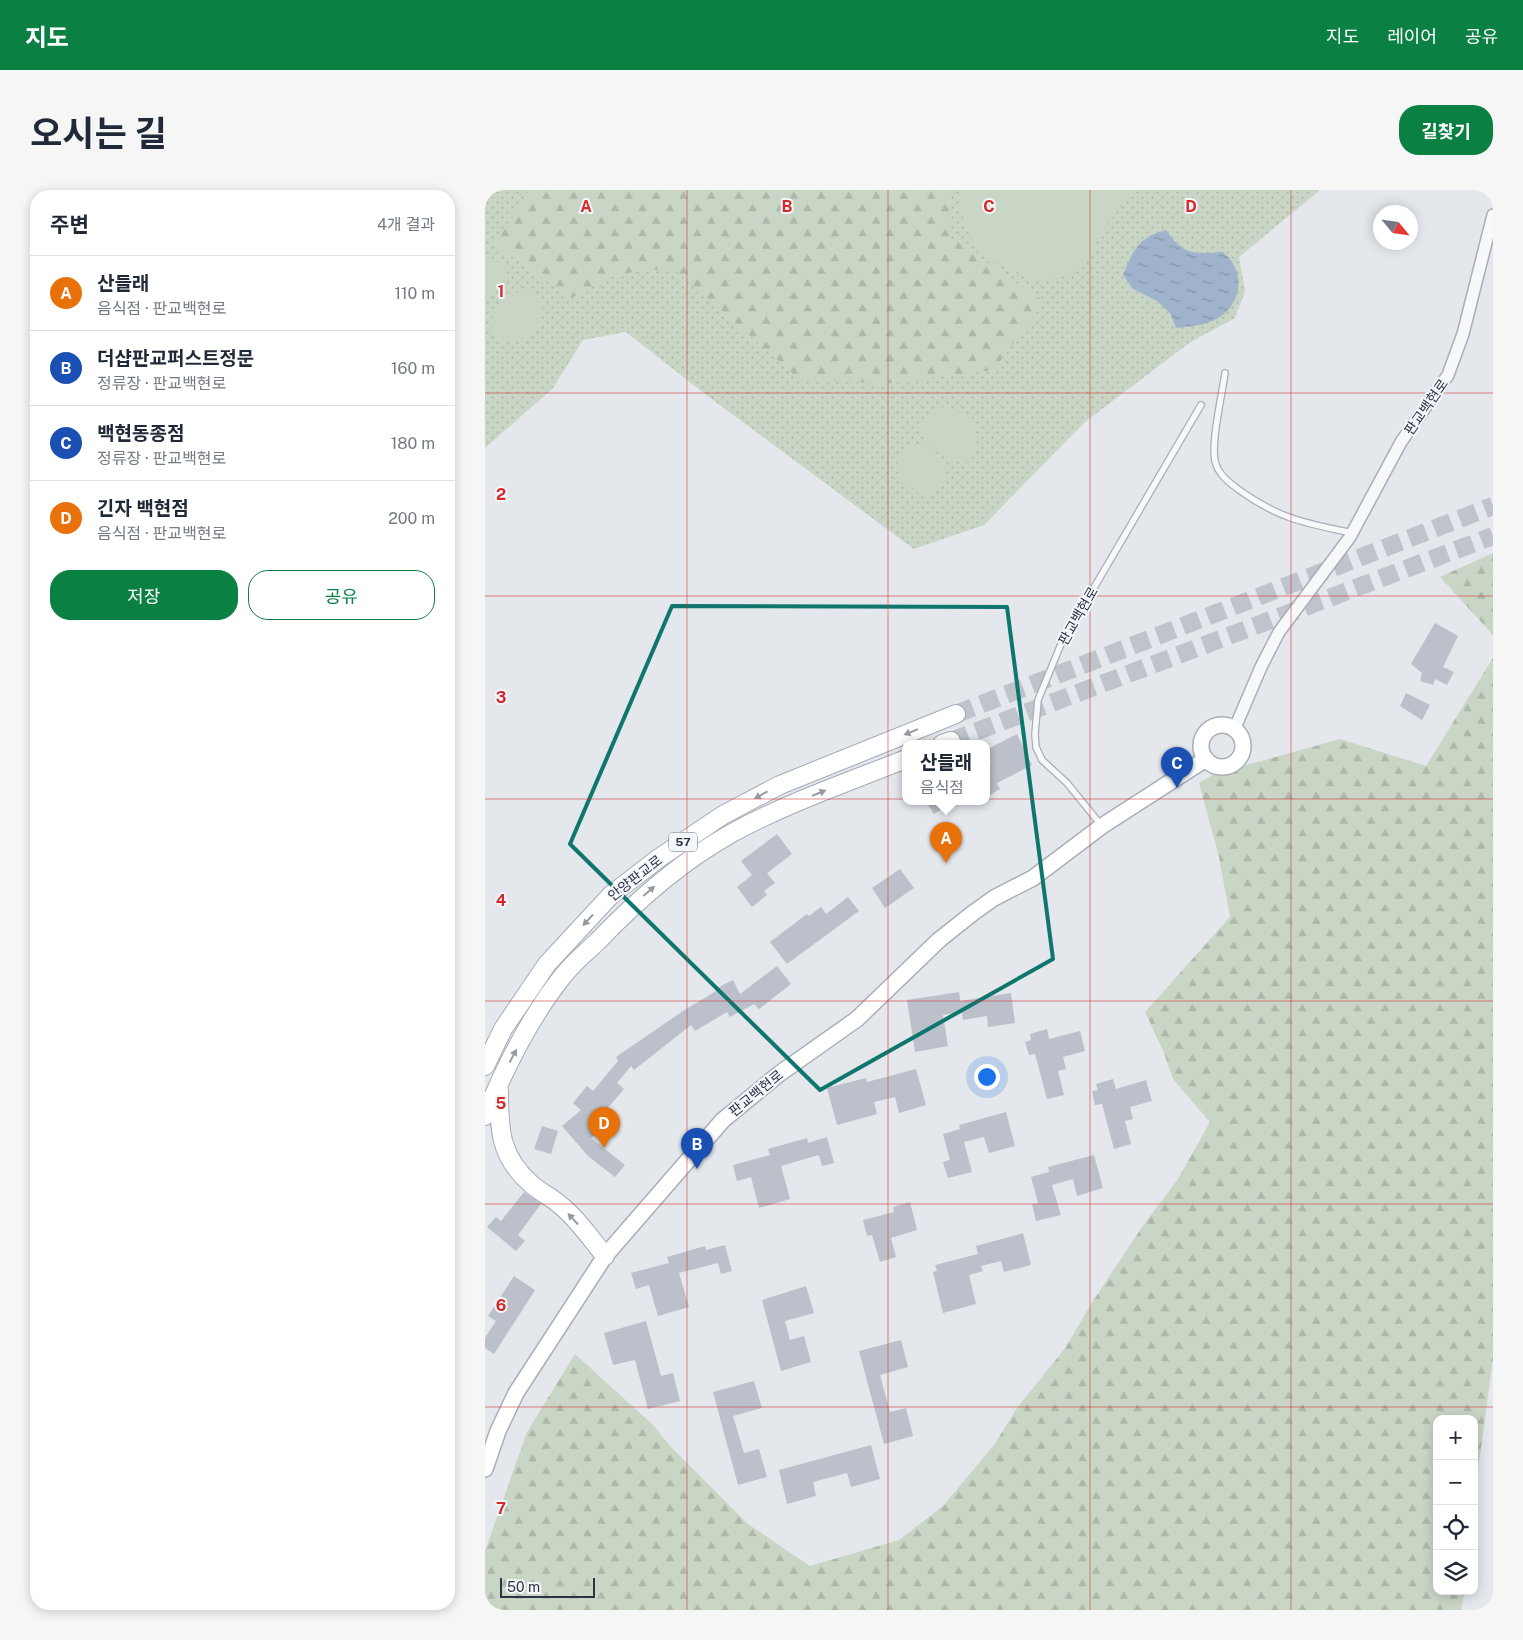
<!DOCTYPE html>
<html lang="ko">
<meta charset="utf-8">
<style>
:root{--surface:#fff;--page:#f6f6f7;--text:#1f2937;--muted:#747a83;--line:#e0e1e3;--accent:#0b8043}
body{margin:0;font-family:"Public Sans","Noto Sans KR",sans-serif;background:var(--page);color:var(--text)}
.controls{position:absolute;right:15px;bottom:15px;display:grid;overflow:hidden;border-radius:10px;box-shadow:0 2px 12px #0003}
.controls button{width:45px;height:45px;display:grid;place-items:center;padding:0;border:0;border-bottom:1px solid var(--line);background:var(--surface);color:var(--text);font:25px sans-serif}
.compass{position:absolute;left:888px;top:15px;width:45px;height:45px;border-radius:50%;background:var(--surface);box-shadow:0 2px 12px #0003;rotate:119deg}
.scale{position:absolute;left:15px;bottom:12px;width:95px;box-sizing:border-box;padding-left:5px;border:2px solid #2b3445;border-top:0;font-size:14px;line-height:18px;white-space:nowrap;color:#2b3445;-webkit-text-stroke:4px #f4f6f9;paint-order:stroke}
.you{position:absolute;left:501px;top:886px;width:18px;height:18px;margin:-12px;border:4px solid #fff;border-radius:50%;background:#1a73e8;box-shadow:0 0 0 8px #1a73e833}
.badge{display:grid;place-items:center;width:32px;height:32px;border-radius:50%;background:var(--accent);color:#fff;font-size:16px;font-weight:700}
.pin{position:absolute;translate:-50% -41px;filter:drop-shadow(0 1px 2px #0008)}
.pin::after{content:'';position:absolute;top:26px;width:18px;height:15px;background:inherit;clip-path:polygon(0 0,100% 0,50% 100%)}
.popup{position:absolute;left:417px;top:550px;width:88px;height:65px;box-sizing:border-box;display:grid;place-content:center;border-radius:10px;background:var(--surface);filter:drop-shadow(0 1px 4px #0005);font-size:16px;white-space:nowrap;color:var(--muted)}
.popup b{font-size:19px;color:var(--text)}
.popup::after{content:'';position:absolute;left:50%;top:100%;margin-left:-10px;border:10px solid transparent;border-top-color:var(--surface)}
.list{margin:0;padding:0;list-style:none}
h2{display:flex;justify-content:space-between;align-items:center;height:65px;margin:0;padding:0 20px;font-size:21px}
h2 small{font-size:16px;font-weight:400;color:var(--muted)}
.list li{display:grid;grid-template-columns:32px 1fr auto;gap:15px;align-items:center;box-sizing:border-box;height:75px;padding:0 20px;border-top:1px solid var(--line)}
.list b{display:block;font-size:19px;white-space:nowrap}
.list p{margin:0;font-size:16px;white-space:nowrap;color:var(--muted)}
.list em{font-size:16px;font-style:normal;color:var(--muted)}
.actions{display:flex;gap:10px;padding:15px 20px}
.actions a{flex:1;padding:11px 0;border:1px solid var(--accent);border-radius:20px;text-align:center;font-size:18px;color:var(--accent)}
.actions .main{background:var(--accent);color:#fff}
.icon{flex:none;width:28px;height:28px;fill:none;stroke:currentColor;stroke-width:2;stroke-linecap:round;stroke-linejoin:round}
.map{position:relative;flex:none;width:1008px;height:1420px;overflow:hidden;border-radius:20px}
header{display:flex;align-items:center;gap:30px;box-sizing:border-box;height:70px;padding:0 25px;background:var(--accent);color:#fff}
header strong{font-size:24px}
nav{display:flex;gap:28px;margin-inline-start:auto;font-size:18px}
.intro{display:flex;align-items:center;justify-content:space-between;box-sizing:border-box;height:120px;padding:0 30px}
h1{margin:0;font-size:35px}
.button{padding:12px 22px;border-radius:20px;background:var(--accent);color:#fff;font-size:18px;font-weight:700}
main{display:flex;gap:30px;padding:0 30px}
aside{flex:1;background:var(--surface);border-radius:20px;box-shadow:0 2px 12px #0003}
.map>svg:first-child{display:block}
.grass{fill:url(#grass-dots)}
.forest{fill:url(#forest-firs)}
.garden{fill:#c9d6c5}
.water{fill:url(#water-ripples)}
.building{fill:#bbc0ca}
.lines{fill:none;stroke-linecap:round;stroke-linejoin:round}
.primary-tunnel{stroke:#bfc3cb;stroke-width:18;stroke-dasharray:18 9;stroke-linecap:butt}
.lane-casing{stroke:#a9aeb7;stroke-width:8}
.street-casing{stroke:#a9aeb7;stroke-width:14}
.secondary-casing{stroke:#a9aeb7;stroke-width:18}
.primary-casing{stroke:#a3abb8;stroke-width:20}
.lane{stroke:#f7f8fa;stroke-width:5.5}
.street{stroke:#f7f8fa;stroke-width:11}
.secondary{stroke:#fff;stroke-width:15}
.primary{stroke:#fff;stroke-width:18}
.oneway{fill:#959aa2}
.marked{fill:none;stroke:#0f766e;stroke-width:4;stroke-linejoin:round}
.grid{fill:none;stroke:#d62828;stroke-width:1;stroke-opacity:0.55}
.labels{text-anchor:middle;stroke-width:4;stroke-linejoin:round;paint-order:stroke}
.shield{fill:#f4f6f9;stroke:#676e7b;stroke-width:1}
.shield-label{font-size:12px;font-weight:bold;fill:#2b3445}
.street-label{font-size:14px;fill:#2b3445;stroke:#f4f6f9}
.grid-label{font-size:16px;text-anchor:middle;font-weight:bold;fill:#d62828;stroke:#f4f6f9;stroke-width:4;stroke-linejoin:round;paint-order:stroke}
</style>
<header>
<strong>지도</strong>
<nav><a>지도</a><a>레이어</a><a>공유</a></nav>
</header>
<div class="intro"><h1>오시는 길</h1><a class="button">길찾기</a></div>
<main>
<aside>
<h2>주변<small>4개 결과</small></h2>
<ul class="list">
<li><span class="badge" style="background:#e8710a">A</span><div><b>산들래</b><p>음식점 · 판교백현로</p></div><em>110 m</em></li>
<li><span class="badge" style="background:#1a4fb4">B</span><div><b>더샵판교퍼스트정문</b><p>정류장 · 판교백현로</p></div><em>160 m</em></li>
<li><span class="badge" style="background:#1a4fb4">C</span><div><b>백현동종점</b><p>정류장 · 판교백현로</p></div><em>180 m</em></li>
<li><span class="badge" style="background:#e8710a">D</span><div><b>긴자 백현점</b><p>음식점 · 판교백현로</p></div><em>200 m</em></li>
</ul>
<div class="actions"><a class="main">저장</a><a>공유</a></div>
</aside>
<div class="map">
<svg width="1008" height="1420" viewBox="0 0 1008 1420">
<defs>
<pattern id="grass-dots" width="8" height="8" patternUnits="userSpaceOnUse" patternTransform="scale(1.25)"><rect width="8" height="8" fill="#c9d6c5"/><path d="M2 2h.1M6 6h.1" fill="none" stroke="#adb8ab" stroke-width="1.8" stroke-linecap="round"/></pattern>
<pattern id="forest-firs" width="22" height="20" patternUnits="userSpaceOnUse" patternTransform="scale(1.25)"><rect width="22" height="20" fill="#c9d6c5"/><path d="M5 1l3.5 6h-7zM16 11l3.5 6h-7z" fill="#adb8ab"/></pattern>
<pattern id="water-ripples" width="26" height="14" patternUnits="userSpaceOnUse" patternTransform="scale(1.25)"><rect width="26" height="14" fill="#9fb4cc"/><path d="M2 4q2-2 4 0t4 0M15 11q2-2 4 0t4 0" fill="none" stroke="#8293a7"/></pattern>
</defs>
<rect width="100%" height="100%" fill="#e4e7ec"/>
<!-- grass -->
<path class="grass" d="M0,0H835L754,67L760,101L750,128L704,153L600,232L499,335L429,359L220,204L141,142L98,150L68,198L0,258Z"/>
<!-- forest -->
<g class="forest">
<path d="M44,0H466V48L560,112L508,180L398,194L313,188L188,78L131,84L86,108L10,55Z"/>
<path d="M1008,363V445L955,387Z"/>
<path d="M1008,468V1169L992,1287L989,1323V1229H952V1401H980L976,1420H0V1361L42,1242L90,1164L168,1235L186,1257L263,1334L325,1376L414,1350L458,1316L509,1255L532,1218L581,1157L606,1114L657,1037L693,989L725,932L688,889L679,863L660,822L745,727L734,667L714,593L729,584L855,549L941,576Z"/>
</g>
<!-- garden -->
<g class="garden">
<path d="M479,0H649L618,39L596,80L555,92L493,64L473,16Z"/>
<path d="M3,69L16,73L22,79C23,96 14,101 0,107V70Z"/>
<path d="M33,102C38,102 44,101 49,103C75,114 38,172 8,143C1,125 18,110 33,102Z"/>
<path d="M452,217C483,217 505,247 483,273C464,269 440,259 434,239L440,228Z"/>
<path d="M435,254C451,266 461,269 461,290L449,304H434L416,288L412,268L421,256Z"/>
</g>
<!-- water -->
<path class="water" d="M681,40C699,66 709,64 738,62C759,79 759,109 736,126C723,136 706,136 691,138L685,123L672,111L648,99L638,85C648,60 654,47 681,40Z"/>
<!-- building -->
<g class="building">
<path d="M950,433L973,446L958,477L969,482L962,495L950,489L948,495L935,491L937,483L926,474Z"/>
<path d="M921,503L945,515L937,530L915,516Z"/>
<path d="M532,544L547,575L512,593L515,599L505,605L501,598V571L503,575L506,573L501,560Z"/>
<path d="M441,612H468L449,624Z"/>
<path d="M292,644L307,664L282,683L290,693L279,701L282,705L267,717L252,697L267,685L256,671Z"/>
<path d="M415,679L429,698L400,718L387,698Z"/>
<path d="M363,707L374,721L302,774L285,752L322,724L324,726L336,717L341,724Z"/>
<path d="M292,776L306,794L274,819L269,814L245,827L242,822L210,841L206,835L149,880L146,876L132,893L139,899L105,939L110,945L106,948L140,975L130,987L103,966L77,936L96,920L88,913L102,896L108,901L133,871L131,867L198,821L231,801L230,799L248,790L255,804Z"/>
<path d="M474,802L475,811L526,803L530,833L503,837L502,826L478,830L477,822L458,825L463,856L430,862L422,810Z"/>
<path d="M562,839L564,849L595,841L600,861L578,867L581,879L573,881L579,905L562,909L550,864L544,865L540,852L546,850L545,844Z"/>
<path d="M431,879L441,915L414,923L410,907L389,912L392,924L352,935L342,898L381,888L382,892Z"/>
<path d="M628,889L631,899L661,890L667,911L645,917L648,929L640,931L646,954L629,959L617,914L610,915L607,901L613,900L611,894Z"/>
<path d="M521,922L530,956L504,963L499,947L479,952L487,982L463,988L458,972L465,970L458,944L475,939L474,935Z"/>
<path d="M57,936L73,941L66,964L49,959Z"/>
<path d="M342,947L349,973L337,976L334,965L296,976L305,1009L274,1018L266,987L252,991L248,975L285,965L283,959L322,948L323,953Z"/>
<path d="M609,965L618,998L592,1006L588,989L567,995L576,1025L551,1031L547,1014L553,1013L546,987L564,982L563,977Z"/>
<path d="M39,1002L56,1014L33,1045L40,1051L31,1061L2,1037L11,1027L16,1031Z"/>
<path d="M425,1012L432,1040L406,1048L411,1067L395,1072L387,1045L382,1046L378,1030L409,1022L408,1017Z"/>
<path d="M538,1043L546,1075L519,1082L516,1071L496,1076L498,1081L484,1085L491,1114L458,1123L448,1082L452,1081L450,1075L493,1064L491,1056Z"/>
<path d="M240,1055L247,1081L236,1084L233,1073L194,1083L204,1117L173,1126L164,1095L151,1099L146,1083L184,1073L182,1067L220,1056L221,1060Z"/>
<path d="M29,1086L50,1100L9,1164L0,1158V1148L11,1131L3,1126Z"/>
<path d="M321,1096L329,1123L300,1131L305,1150L319,1146L326,1172L296,1181L277,1110Z"/>
<path d="M161,1131L176,1186L188,1183L195,1211L163,1219L150,1170L128,1175L119,1143Z"/>
<path d="M416,1150L423,1177L395,1185L405,1222L421,1218L428,1246L399,1254L374,1161Z"/>
<path d="M269,1191L277,1218L248,1226L259,1263L274,1259L282,1287L253,1295L228,1202Z"/>
<path d="M386,1255L395,1289L366,1297L362,1283L328,1292L331,1306L302,1314L294,1280Z"/>
</g>
<g class="lines">
<!-- primary-tunnel -->
<g class="primary-tunnel">
<path d="M471,524L1008,316"/>
<path d="M466,551L1008,346"/>
</g>
<defs>
<g id="lane">
<path d="M740,183C737,205 726,251 730,271C733,285 746,294 757,302C797,330 821,333 867,343"/>
<path d="M616,635L582,593L557,570L551,557L550,544L553,510L576,454L716,215"/>
</g>
<path id="street" d="M749,540L776,477L794,442L865,347L916,252L963,185L978,144L1008,25"/>
<g id="secondary">
<circle cx="737" cy="556" r="21"/>
<path d="M0,1279L13,1241L31,1203L120,1066L238,930L294,884L372,829L454,750L488,723L509,708L548,688L617,636L721,569"/>
</g>
<g id="primary">
<path d="M457,554L466,551"/>
<path d="M0,876L18,839L62,774L126,705L174,668L238,625L295,595L471,524"/>
<path d="M14,901C14,940 15,967 46,994C55,1002 66,1007 74,1014C92,1028 106,1049 120,1066"/>
<path d="M0,926C19,880 46,826 77,787C87,774 100,763 112,752C152,710 195,672 247,643C302,613 363,592 421,569"/>
</g>
</defs>
<!-- lane casing -->
<use href="#lane" class="lane-casing"/>
<!-- street casing -->
<use href="#street" class="street-casing"/>
<!-- secondary casing -->
<use href="#secondary" class="secondary-casing"/>
<!-- primary casing -->
<use href="#primary" class="primary-casing"/>
<!-- lane -->
<use href="#lane" class="lane"/>
<!-- street -->
<use href="#street" class="street"/>
<!-- secondary -->
<use href="#secondary" class="secondary"/>
<!-- primary -->
<use href="#primary" class="primary"/>
</g>
<!-- one-way arrows -->
<defs><path id="oneway-solid" d="M-6-.8H1V-3.2L6.5 0L1 3.2V.8H-6Z" transform="scale(1.25)"/></defs>
<g class="oneway">
<use href="#oneway-solid" transform="translate(426 542) rotate(158)"/>
<use href="#oneway-solid" transform="translate(334 603) rotate(-22)"/>
<use href="#oneway-solid" transform="translate(276 605) rotate(152)"/>
<use href="#oneway-solid" transform="translate(164 701) rotate(-41)"/>
<use href="#oneway-solid" transform="translate(103 730) rotate(133)"/>
<use href="#oneway-solid" transform="translate(28 866) rotate(-62)"/>
<use href="#oneway-solid" transform="translate(88 1029) rotate(-133)"/>
</g>
<!-- marked area -->
<path class="marked" d="M187,416L522,417L568,769L335,900L85,654Z"/>
<!-- grid -->
<path class="grid" d="M202,0V1420M403,0V1420M605,0V1420M806,0V1420M0,203H1008M0,406H1008M0,609H1008M0,811H1008M0,1014H1008M0,1217H1008"/>
<g class="labels">
<!-- shield labels -->
<rect class="shield" x="184" y="642.5" width="28" height="19" rx="4"/>
<g class="shield-label">
<text x="198" y="656">57</text>
</g>
<!-- street labels -->
<g class="street-label">
<text transform="translate(941 217) rotate(-55)" y="5">판교백현로</text>
<text transform="translate(593 426) rotate(-60)" y="5">판교백현로</text>
<text transform="translate(150 688) rotate(-38)" y="5">안양판교로</text>
<text transform="translate(271 903) rotate(-39)" y="5">판교백현로</text>
</g>
</g>
<g class="grid-label">
<text x="101" y="22">A</text>
<text x="302" y="22">B</text>
<text x="504" y="22">C</text>
<text x="706" y="22">D</text>
<text x="16" y="107">1</text>
<text x="16" y="310">2</text>
<text x="16" y="513">3</text>
<text x="16" y="716">4</text>
<text x="16" y="919">5</text>
<text x="16" y="1121">6</text>
<text x="16" y="1324">7</text>
</g>
</svg>
<div class="controls">
<button>+</button>
<button>−</button>
<button><svg class="icon" aria-label="locate" viewBox="0 0 24 24"><circle cx="12" cy="12" r="6"/><path d="M12 2v4M12 18v4M2 12h4M18 12h4"/></svg></button>
<button><svg class="icon" aria-label="layers" viewBox="0 0 24 24"><path d="M12 4l9 5-9 5-9-5zM3 14l9 5 9-5"/></svg></button>
</div>
<svg class="compass" viewBox="-18 -18 36 36"><path d="M0-13l5 13h-10z" fill="#e53935"/><path d="M0 13l5-13h-10z" fill="#747a83"/></svg>
<div class="scale">50 m</div>
<div class="you"></div>
<div class="pin badge" style="left:461px;top:673px;background:#e8710a">A</div>
<div class="popup"><b>산들래</b>음식점</div>
<div class="pin badge" style="left:212px;top:979px;background:#1a4fb4">B</div>
<div class="pin badge" style="left:692px;top:598px;background:#1a4fb4">C</div>
<div class="pin badge" style="left:119px;top:958px;background:#e8710a">D</div>
</div>
</main>
